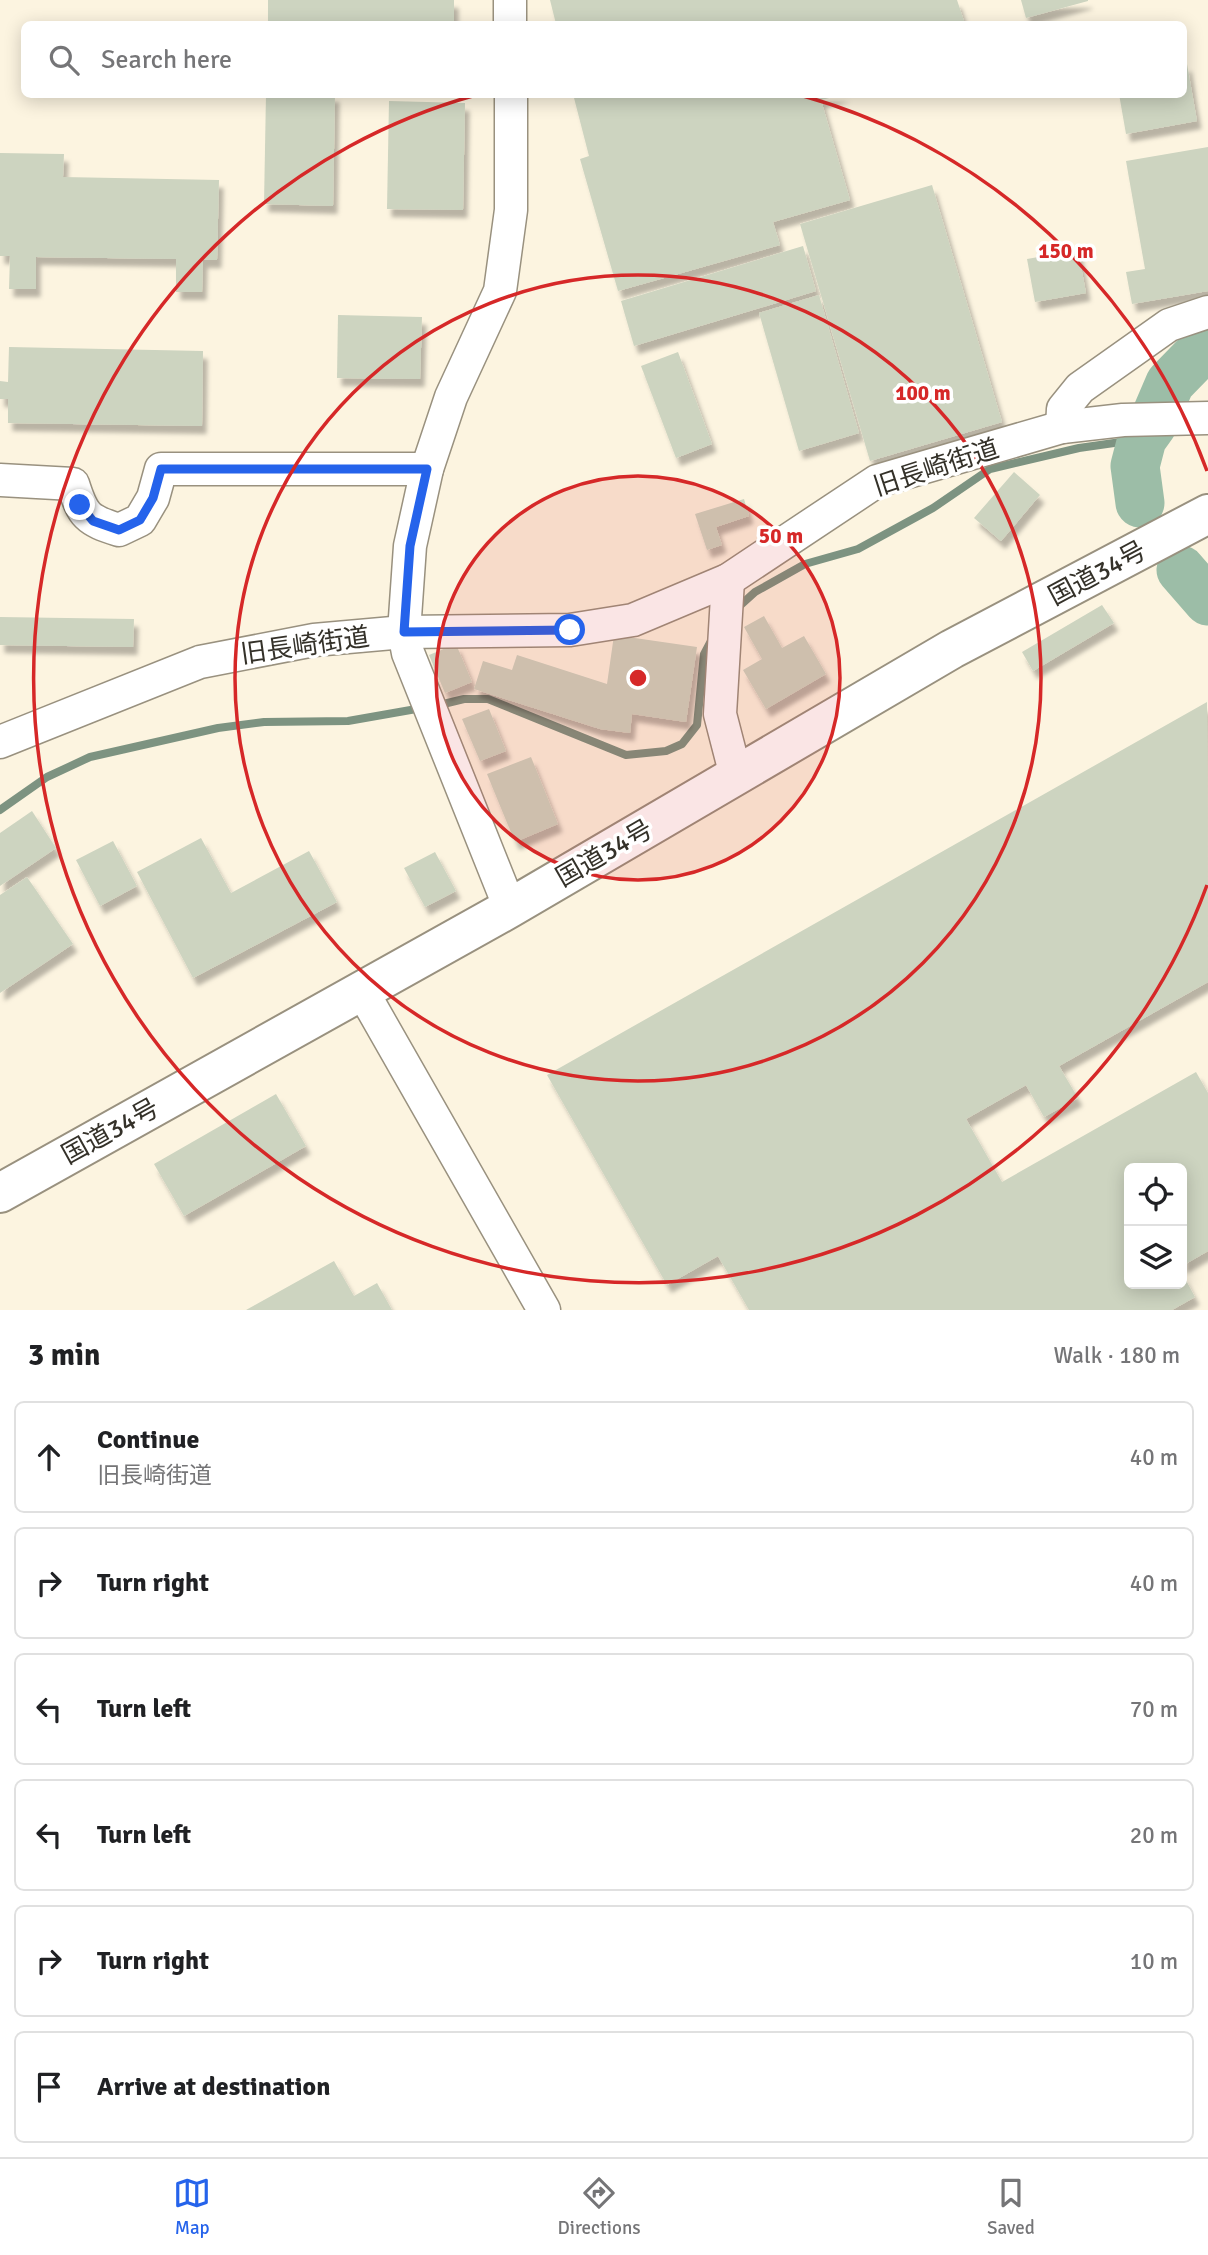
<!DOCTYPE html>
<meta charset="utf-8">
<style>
:root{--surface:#fff;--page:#f2f2f2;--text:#202124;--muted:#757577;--line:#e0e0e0;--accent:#2563eb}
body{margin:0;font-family:Signika,"Noto Sans JP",sans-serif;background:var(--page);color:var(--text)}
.controls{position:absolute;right:21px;bottom:21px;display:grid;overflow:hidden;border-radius:10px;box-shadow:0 4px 18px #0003}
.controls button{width:63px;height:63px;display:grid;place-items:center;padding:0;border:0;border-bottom:2px solid var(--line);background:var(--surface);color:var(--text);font:35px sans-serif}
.stop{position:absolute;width:21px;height:21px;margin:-16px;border:5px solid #2563eb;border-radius:50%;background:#fff}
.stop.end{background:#2563eb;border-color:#fff;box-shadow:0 2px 7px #0008}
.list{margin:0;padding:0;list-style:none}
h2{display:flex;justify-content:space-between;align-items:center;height:91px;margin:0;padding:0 28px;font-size:30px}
h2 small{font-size:23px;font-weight:400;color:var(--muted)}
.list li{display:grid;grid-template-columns:46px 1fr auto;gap:21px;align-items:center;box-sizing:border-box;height:112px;margin:0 14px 14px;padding:0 14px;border:2px solid var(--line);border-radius:10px}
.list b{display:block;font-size:26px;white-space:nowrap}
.list p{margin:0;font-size:23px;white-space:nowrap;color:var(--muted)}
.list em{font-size:23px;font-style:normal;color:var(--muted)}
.icon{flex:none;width:38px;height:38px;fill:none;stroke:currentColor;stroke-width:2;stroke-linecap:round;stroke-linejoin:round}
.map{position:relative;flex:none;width:1208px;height:1310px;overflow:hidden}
.search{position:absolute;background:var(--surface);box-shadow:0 4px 18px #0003;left:21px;right:21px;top:21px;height:77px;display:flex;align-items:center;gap:18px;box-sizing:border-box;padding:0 24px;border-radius:10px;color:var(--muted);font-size:26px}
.sheet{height:847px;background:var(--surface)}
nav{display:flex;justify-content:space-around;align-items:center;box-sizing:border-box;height:98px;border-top:2px solid var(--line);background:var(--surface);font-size:19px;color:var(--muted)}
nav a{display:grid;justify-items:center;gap:4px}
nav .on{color:var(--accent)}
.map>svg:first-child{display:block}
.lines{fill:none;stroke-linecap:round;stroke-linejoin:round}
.stream{stroke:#7d9381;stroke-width:8}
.river{stroke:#9cbda7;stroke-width:49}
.building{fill:#cdd4c0;filter:url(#shadow)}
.minor-casing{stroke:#99917f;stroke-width:35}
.highway-casing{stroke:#99917f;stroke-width:42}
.minor{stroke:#fff;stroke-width:32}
.highway{stroke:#fff;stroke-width:38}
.route{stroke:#2563eb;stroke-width:9}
.ring{fill:none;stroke:#d62828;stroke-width:3.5}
.labels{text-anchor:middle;stroke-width:7;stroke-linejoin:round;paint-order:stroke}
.street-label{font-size:26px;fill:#343129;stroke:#fff}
.centre{fill:#d62828;stroke:#fff;stroke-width:3.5}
.ring-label{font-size:21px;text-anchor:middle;font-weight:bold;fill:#d62828;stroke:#fff;stroke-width:7;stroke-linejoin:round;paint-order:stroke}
</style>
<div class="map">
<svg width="1208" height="1310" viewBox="0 0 1208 1310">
<defs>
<filter id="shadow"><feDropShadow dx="4.5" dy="8" stdDeviation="2" flood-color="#0004"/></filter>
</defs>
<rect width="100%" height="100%" fill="#fcf4e0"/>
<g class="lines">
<!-- stream -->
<g class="stream">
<path d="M734,611L755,592L805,564L858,549L933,508L990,469L1079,448L1142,439"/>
<path d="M435,706L464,699H488L626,755L666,751L682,744L697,725L704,654L713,637"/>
<path d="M0,810L47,777L90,757L218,728L264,722L348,721L422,708"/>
</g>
<!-- river -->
<g class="river">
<path d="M1140,503L1135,466L1142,439L1152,425L1170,383L1208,344"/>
<path d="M1181,570L1208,601"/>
</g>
</g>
<!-- building -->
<g class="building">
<rect x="268" y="0" width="186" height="24"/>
<path d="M550,0H957L965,24H556Z"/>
<path d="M1021,0H1088V1L1026,18Z"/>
<path d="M1184,64H1187L1197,121L1126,134L1119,94H1184Z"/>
<path d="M266,94H335L333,206L264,204Z"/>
<path d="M573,94H846L821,100L850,200L773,222L780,245L618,291L580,159L589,156Z"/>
<path d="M389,101L465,103L463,210L387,209Z"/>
<path d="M1208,147V291L1132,304L1126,272L1145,269L1126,161Z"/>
<path d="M0,153L64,154L63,177L219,180L217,260H203L202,292H176V259L36,257V289H9L10,256H0Z"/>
<path d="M932,185L1002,422L870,461L800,224Z"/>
<path d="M803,246L816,291L634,346L621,301Z"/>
<path d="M1078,250L1086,293L1035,302L1027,259Z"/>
<path d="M819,295L859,433L799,451L759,313Z"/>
<path d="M338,315L422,317L420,379L337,378Z"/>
<path d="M9,347L203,351L202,426L8,423V399H0V381L8,382Z"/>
<path d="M678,352L712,444L676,458L641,366Z"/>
<path d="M1014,472L1040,495L1001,541L974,518Z"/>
<path d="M744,499L749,516L716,527L722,545L707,550L695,514Z"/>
<path d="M1102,605L1114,623L1033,671L1022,652Z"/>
<path d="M764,616L782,648L804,636L826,674L766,709L743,670L762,659L744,627Z"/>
<path d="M0,617L134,619L133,647L0,645Z"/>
<path d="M614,635L697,647L686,722L632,714L630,733L600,729L474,689L483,661L512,670L517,655L607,684Z"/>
<path d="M456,644L472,682L445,693L429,655Z"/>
<path d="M1207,702L1208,982L1059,1066L1078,1098L1044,1117L1026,1085L966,1119L1002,1182L1196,1072L1208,1093V1251L1182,1266V1168H1129V1284H1182V1273L1195,1297L1172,1310H749L718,1256L667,1285L547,1075Z"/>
<path d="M489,709L506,751L480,761L462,719Z"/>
<path d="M531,757L558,824L515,842L487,774Z"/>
<path d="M32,811L56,848L0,886V833Z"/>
<path d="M201,838L231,893L309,851L337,902L193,978L137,872Z"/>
<path d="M113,841L137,886L100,906L76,860Z"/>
<path d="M435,852L456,891L425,907L404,868Z"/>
<path d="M27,877L73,944L0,993V895Z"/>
<path d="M276,1094L306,1146L184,1216L154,1164Z"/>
<path d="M334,1261L354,1296L377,1283L392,1310H246Z"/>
</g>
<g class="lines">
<defs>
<g id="minor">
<path d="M510,0V24"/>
<path d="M1062,427L1063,409L1080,388L1169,325L1208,312"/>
<path d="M0,480L73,484C83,516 87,520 119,530L140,520L153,498L161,469H427"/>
<path d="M728,580L720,714L736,776"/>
<path d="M0,742L200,662L314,640L404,632L570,630L633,620L728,580L877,481L1062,427L1123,420L1208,418"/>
<path d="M510,908L408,653L404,632L410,546L427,469L451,397L500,291L511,210V94"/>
<path d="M361,989L544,1310"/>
</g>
<path id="highway" d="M0,1193L510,908L952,649L1208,514"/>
</defs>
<!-- minor casing -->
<use href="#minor" class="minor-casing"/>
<!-- highway casing -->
<use href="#highway" class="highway-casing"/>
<!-- minor -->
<use href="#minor" class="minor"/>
<!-- highway -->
<use href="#highway" class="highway"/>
</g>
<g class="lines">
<!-- route -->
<path class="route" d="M80,505L93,521L119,530L140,520L153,498L161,469H427L410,546L404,632L570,630"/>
</g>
<!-- distance rings -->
<circle cx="638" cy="678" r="202" fill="#d62828" fill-opacity=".12"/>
<g class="ring">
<circle cx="638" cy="678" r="202"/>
<circle cx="638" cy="678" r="403"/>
<path d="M1207 885A605 605 0 1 1 476 95M800 95A605 605 0 0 1 1207 471"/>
</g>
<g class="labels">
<!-- street labels -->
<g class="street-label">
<text transform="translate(936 467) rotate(-18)" y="9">旧長崎街道</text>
<text transform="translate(1097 573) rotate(-28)" y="9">国道34号</text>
<text transform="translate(305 645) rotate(-8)" y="9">旧長崎街道</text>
<text transform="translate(604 853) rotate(-30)" y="9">国道34号</text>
<text transform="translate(110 1131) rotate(-29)" y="9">国道34号</text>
</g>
</g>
<circle cx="638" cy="678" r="10" class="centre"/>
<g class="ring-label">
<text x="1066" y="258">150 m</text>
<text x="923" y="400">100 m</text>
<text x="781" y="543">50 m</text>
</g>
</svg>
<div class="controls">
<button><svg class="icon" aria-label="locate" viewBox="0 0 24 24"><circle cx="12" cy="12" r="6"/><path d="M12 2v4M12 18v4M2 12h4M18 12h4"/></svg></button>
<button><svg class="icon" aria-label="layers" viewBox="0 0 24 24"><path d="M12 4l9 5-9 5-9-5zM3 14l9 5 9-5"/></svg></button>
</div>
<div class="stop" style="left:570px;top:630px"></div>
<div class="stop end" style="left:80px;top:505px"></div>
<div class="search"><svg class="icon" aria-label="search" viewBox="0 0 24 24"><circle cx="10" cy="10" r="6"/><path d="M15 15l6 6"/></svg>Search here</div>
</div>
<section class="sheet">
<h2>3 min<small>Walk · 180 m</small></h2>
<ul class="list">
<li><svg class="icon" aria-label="ahead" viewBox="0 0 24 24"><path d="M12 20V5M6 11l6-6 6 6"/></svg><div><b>Continue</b><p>旧長崎街道</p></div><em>40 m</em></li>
<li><svg class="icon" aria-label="right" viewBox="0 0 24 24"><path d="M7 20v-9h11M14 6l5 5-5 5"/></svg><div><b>Turn right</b></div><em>40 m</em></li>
<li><svg class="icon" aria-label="left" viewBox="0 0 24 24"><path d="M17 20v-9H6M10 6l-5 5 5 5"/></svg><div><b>Turn left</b></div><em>70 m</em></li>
<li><svg class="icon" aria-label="left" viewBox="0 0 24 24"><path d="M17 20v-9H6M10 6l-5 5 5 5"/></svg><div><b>Turn left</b></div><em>20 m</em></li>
<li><svg class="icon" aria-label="right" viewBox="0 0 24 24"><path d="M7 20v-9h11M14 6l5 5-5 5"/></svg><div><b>Turn right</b></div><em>10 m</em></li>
<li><svg class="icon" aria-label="arrive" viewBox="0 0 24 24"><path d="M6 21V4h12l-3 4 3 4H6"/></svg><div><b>Arrive at destination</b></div></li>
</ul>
</section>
<nav>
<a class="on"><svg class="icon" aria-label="map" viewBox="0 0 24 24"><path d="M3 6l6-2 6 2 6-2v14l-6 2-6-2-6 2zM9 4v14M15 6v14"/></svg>Map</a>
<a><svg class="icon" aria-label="directions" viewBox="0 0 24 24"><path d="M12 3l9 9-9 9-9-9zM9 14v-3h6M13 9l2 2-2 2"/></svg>Directions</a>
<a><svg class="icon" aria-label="saved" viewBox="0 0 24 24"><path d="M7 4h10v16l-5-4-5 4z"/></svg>Saved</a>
</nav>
